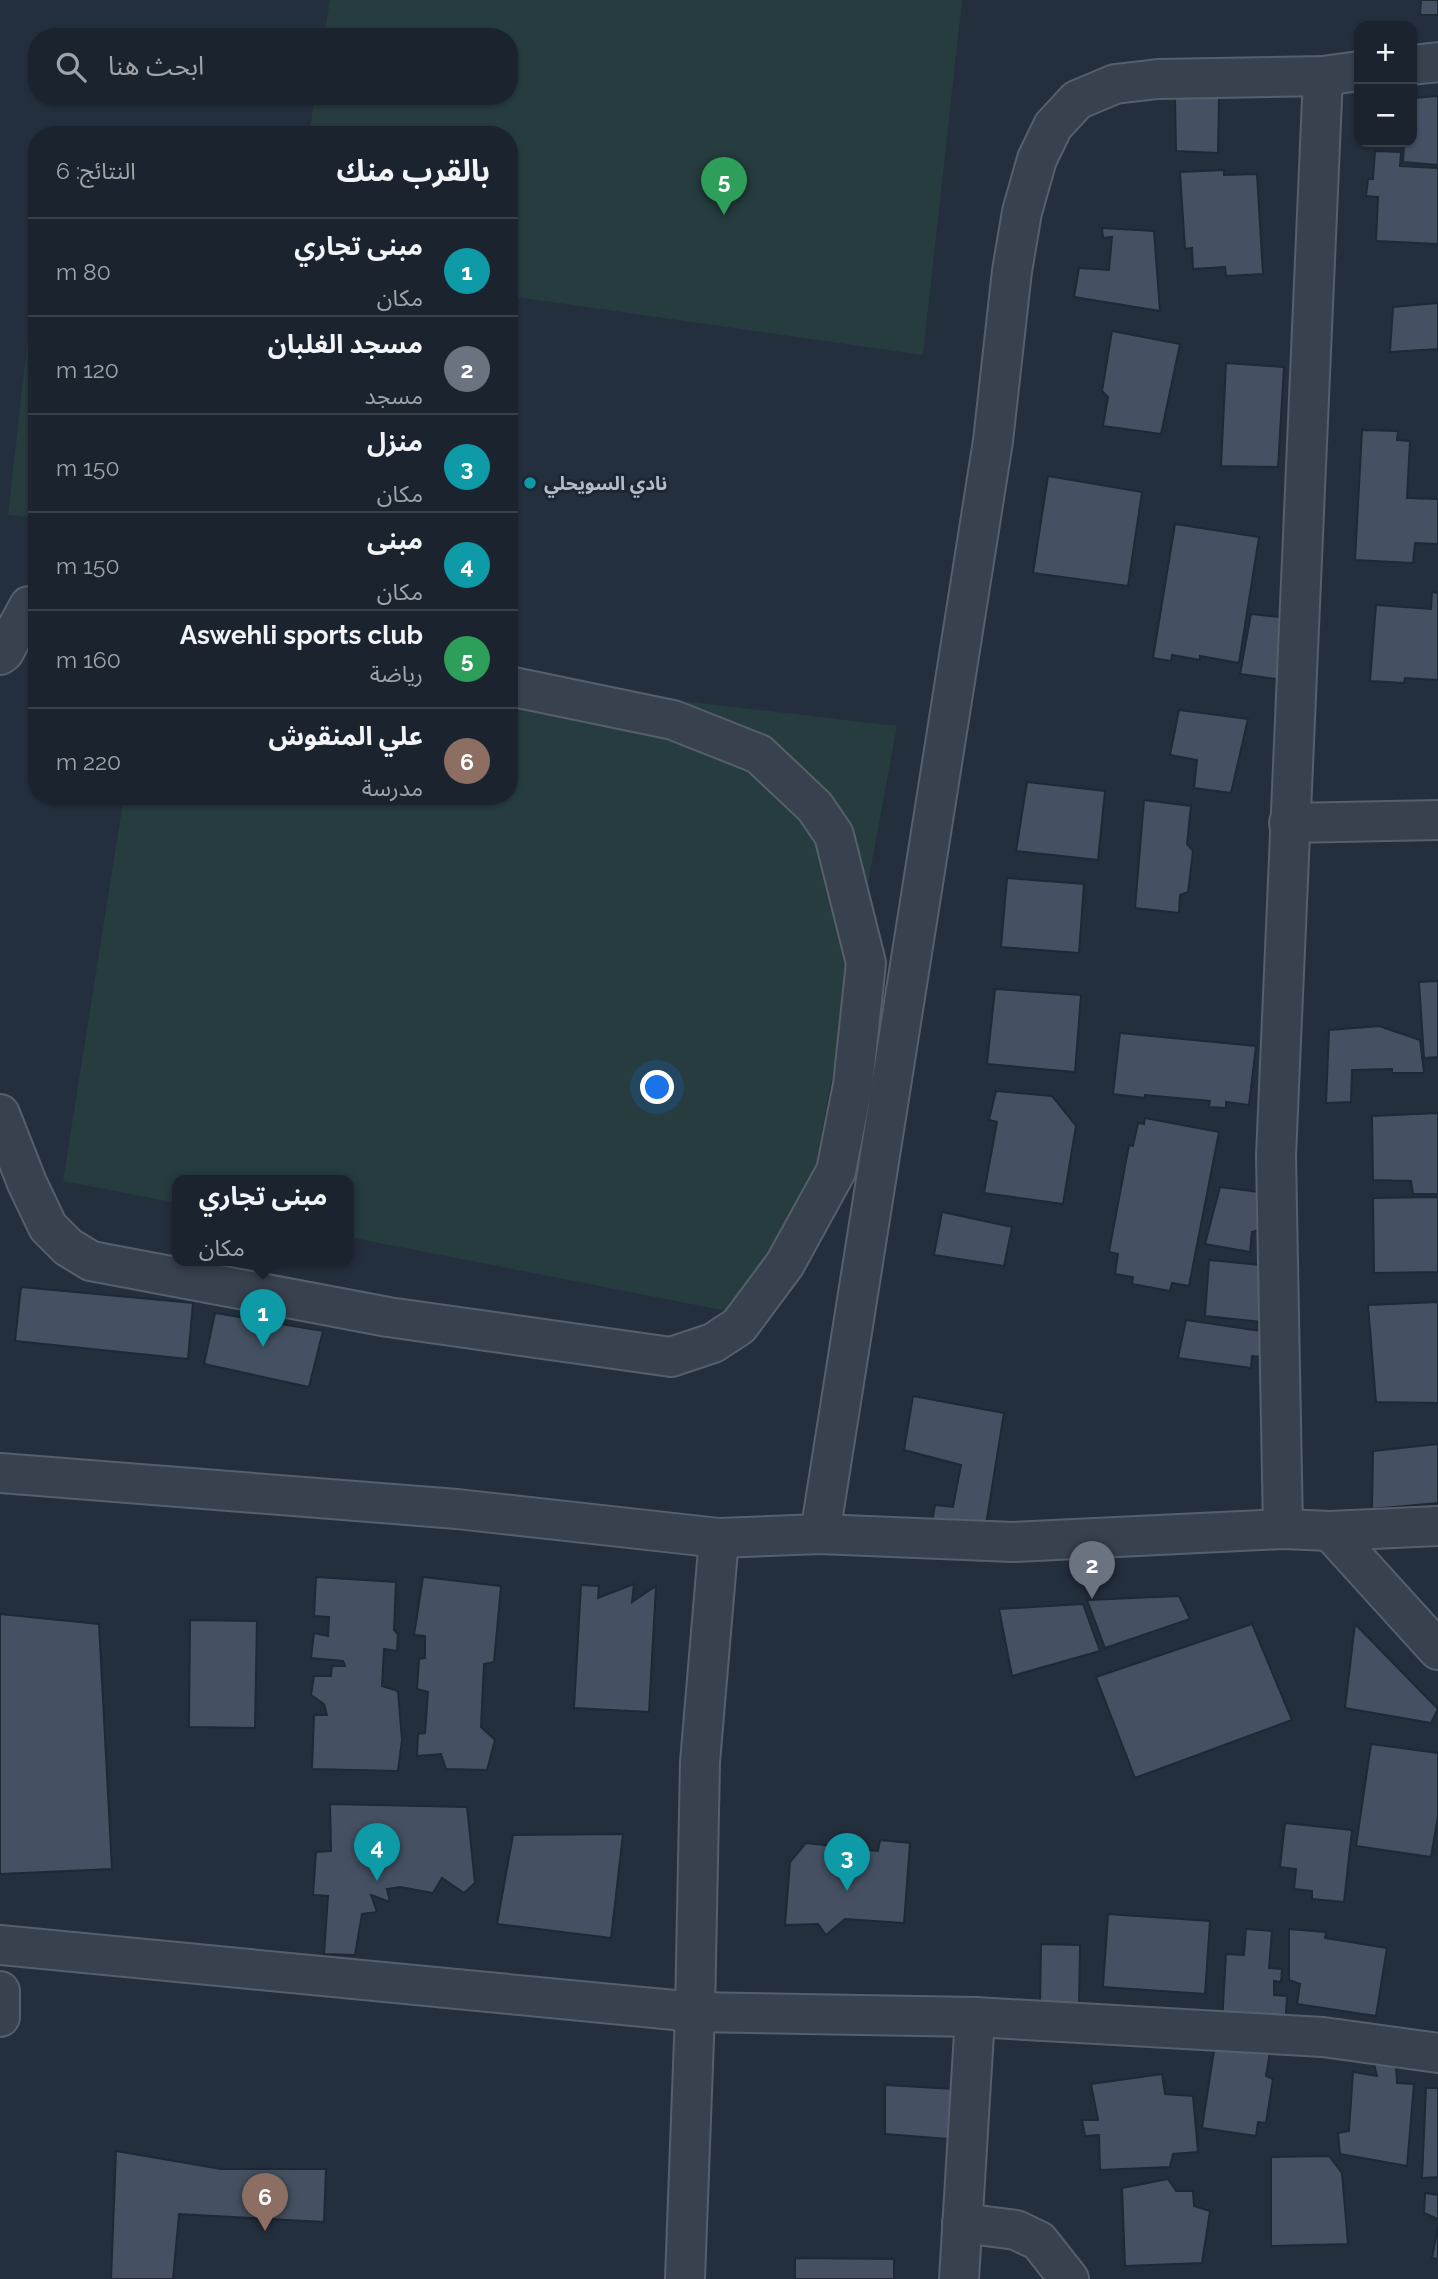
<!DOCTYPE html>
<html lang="ar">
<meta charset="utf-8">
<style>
:root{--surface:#1b232e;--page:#282f3a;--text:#f1f3f6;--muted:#a0a4aa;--line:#39404a;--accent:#8ab4f8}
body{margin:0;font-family:Raleway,"Noto Sans Arabic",sans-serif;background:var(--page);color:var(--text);direction:rtl}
.controls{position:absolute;right:21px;top:21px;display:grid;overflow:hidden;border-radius:14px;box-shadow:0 2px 5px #0004}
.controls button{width:63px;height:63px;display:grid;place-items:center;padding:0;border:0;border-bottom:2px solid var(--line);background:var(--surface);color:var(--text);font:35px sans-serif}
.you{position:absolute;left:658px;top:1088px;width:24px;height:24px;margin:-18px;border:5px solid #fff;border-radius:50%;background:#1a73e8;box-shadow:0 0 0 10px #1a73e833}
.badge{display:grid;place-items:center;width:46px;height:46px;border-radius:50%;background:var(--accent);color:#fff;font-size:23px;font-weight:700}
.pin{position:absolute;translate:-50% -58px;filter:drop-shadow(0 2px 4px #0008)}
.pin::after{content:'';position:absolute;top:37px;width:24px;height:21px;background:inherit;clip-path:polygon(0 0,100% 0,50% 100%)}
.popup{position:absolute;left:172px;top:1175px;width:182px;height:91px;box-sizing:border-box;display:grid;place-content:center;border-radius:14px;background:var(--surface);filter:drop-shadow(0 2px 5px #0005);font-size:23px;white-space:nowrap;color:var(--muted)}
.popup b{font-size:26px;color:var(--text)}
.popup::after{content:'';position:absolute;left:50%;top:100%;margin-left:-14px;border:14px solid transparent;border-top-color:var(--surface)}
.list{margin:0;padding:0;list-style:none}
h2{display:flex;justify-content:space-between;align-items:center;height:91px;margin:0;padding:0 28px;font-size:30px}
h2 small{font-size:23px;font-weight:400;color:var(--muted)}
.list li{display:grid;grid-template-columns:46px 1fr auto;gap:21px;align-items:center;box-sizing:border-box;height:98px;padding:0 28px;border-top:2px solid var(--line)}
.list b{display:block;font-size:26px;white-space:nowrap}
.list p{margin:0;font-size:23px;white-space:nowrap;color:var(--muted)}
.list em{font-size:23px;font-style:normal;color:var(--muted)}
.icon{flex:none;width:38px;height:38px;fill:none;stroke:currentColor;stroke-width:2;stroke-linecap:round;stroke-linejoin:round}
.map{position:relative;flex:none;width:1438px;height:2279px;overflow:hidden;direction:ltr}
.search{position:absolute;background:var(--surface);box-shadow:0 2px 5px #0004;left:28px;top:28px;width:490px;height:77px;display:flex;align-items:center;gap:18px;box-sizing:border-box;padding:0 24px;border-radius:28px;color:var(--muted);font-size:26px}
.panel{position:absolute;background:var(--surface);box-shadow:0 2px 5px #0004;left:28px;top:126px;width:490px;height:679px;border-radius:28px;direction:rtl}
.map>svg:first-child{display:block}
.green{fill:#263c3f}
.building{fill:#455162;stroke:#1f2835;stroke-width:2}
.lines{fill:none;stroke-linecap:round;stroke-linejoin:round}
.minor-casing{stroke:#565f6c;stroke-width:42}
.minor{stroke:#38414e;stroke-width:38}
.culture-dot{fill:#0f9aa8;stroke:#1d2633;stroke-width:2.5}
.labels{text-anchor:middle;stroke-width:6;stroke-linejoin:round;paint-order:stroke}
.poi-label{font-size:19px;font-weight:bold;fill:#b4bcc9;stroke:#1d2633;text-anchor:start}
</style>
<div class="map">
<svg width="1438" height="2279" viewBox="0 0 1438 2279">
<rect width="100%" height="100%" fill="#242f3e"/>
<!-- green -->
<g class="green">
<path d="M330,0H962L923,355L509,296V135H309L315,96H509V37H324Z"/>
<path d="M37,256V518L8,515Z"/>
<path d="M509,681L897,726L795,1277L727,1311L349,1237V1181H177V1203L63,1181L124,796H509Z"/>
</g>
<!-- building -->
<g class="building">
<path d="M1421,0H1438V15H1420Z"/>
<path d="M1438,96V165L1403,162L1404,144L1368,142H1412V98Z"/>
<path d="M1175,98H1219L1218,153L1176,151Z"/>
<path d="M1375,151L1401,152L1400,166L1438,168V244L1376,241L1378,197L1366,196L1368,179H1373Z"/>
<path d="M1224,170V175L1257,174L1263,274L1226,276L1225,267L1193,269L1192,248L1185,249L1180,172Z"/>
<path d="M1102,228L1154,231L1160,311L1074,297L1079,268L1109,270L1112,237L1103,238Z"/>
<path d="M1438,303V349L1390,352L1393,307Z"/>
<path d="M1112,331L1180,344L1161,434L1103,426L1108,397L1102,391Z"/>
<path d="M1226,363L1284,367L1278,467L1221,466Z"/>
<path d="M1362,430L1398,431L1397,440L1410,441L1407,498L1438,499V544L1415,543L1413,563L1355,560Z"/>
<path d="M1048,476L1142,492L1128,586L1033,573Z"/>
<path d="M1175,524L1259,537L1239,663L1200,656V660L1172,655L1171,661L1153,658Z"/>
<path d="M1432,592L1438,593V680L1405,678L1404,683L1370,681L1376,605L1431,609Z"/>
<path d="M1251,614L1289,618L1283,680L1240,674Z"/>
<path d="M1179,710L1248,719L1231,793L1194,788L1197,760L1170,755Z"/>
<path d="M1027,782L1105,791L1098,860L1016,851Z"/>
<path d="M1144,800L1191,806L1187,844L1193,851L1188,892L1180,895L1179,913L1135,908Z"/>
<path d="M1007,878L1084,884L1079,953L1001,947Z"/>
<path d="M1438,981V1057L1424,1058L1419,982Z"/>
<path d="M995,989L1081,995L1075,1072L987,1064Z"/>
<path d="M1379,1026L1420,1040L1424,1073H1392V1069L1352,1070L1351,1102L1326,1103L1329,1030Z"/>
<path d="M1120,1033L1256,1046L1249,1105L1226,1102V1108L1209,1107L1210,1101L1145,1095V1098L1113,1094Z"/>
<path d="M996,1091L1052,1096L1076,1126L1063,1204L984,1193L997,1122L989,1120Z"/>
<path d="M1438,1113V1194H1413L1411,1181L1373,1180L1372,1116Z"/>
<path d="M1145,1118L1219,1132L1189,1286L1172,1283L1170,1291L1132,1284L1133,1277L1115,1274L1118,1254L1109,1252L1129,1145L1133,1146L1138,1123L1144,1124Z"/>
<path d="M1220,1187L1259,1192V1230L1252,1232L1250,1252L1205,1244Z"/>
<path d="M1438,1197V1272L1374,1273L1373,1198Z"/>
<path d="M942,1212L1012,1227L1004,1266L934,1255Z"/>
<path d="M1209,1260L1261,1265L1262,1322L1205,1316Z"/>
<path d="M21,1287L193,1303L188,1359L15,1341Z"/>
<path d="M1438,1302V1403L1376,1402L1368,1305Z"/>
<path d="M215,1313L323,1331L309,1387L204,1364Z"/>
<path d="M1186,1320L1261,1331V1357L1252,1356L1251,1368L1178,1358Z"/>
<path d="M913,1396L1004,1413L985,1531L931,1527L935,1505L953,1507L961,1465L904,1450Z"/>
<path d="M1438,1444V1503L1372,1509L1373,1451Z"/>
<path d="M316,1577L396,1582L394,1630L398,1634L397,1651L384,1649L382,1686L398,1691L402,1740L398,1771L312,1769L314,1715H327L324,1704L311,1695L314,1676H331L332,1666H345L343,1661L311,1658L314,1633L328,1636L329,1617L314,1616Z"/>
<path d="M423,1577L501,1586L494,1662L484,1664L481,1727L495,1740L487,1770L446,1769L441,1754L417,1756L418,1734L425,1733L428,1692L417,1689L419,1659L425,1658V1636L414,1635Z"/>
<path d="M634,1584L632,1602L656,1586L649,1712L574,1708L581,1585L599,1586L598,1598Z"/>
<path d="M1179,1596L1190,1619L1105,1648L1087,1600Z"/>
<path d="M1083,1604L1100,1651L1012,1676L999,1609Z"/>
<path d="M0,1614L99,1624L112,1869L0,1874Z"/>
<path d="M190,1620L257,1621L255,1728L189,1727Z"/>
<path d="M1252,1624L1292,1720L1135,1778L1096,1677Z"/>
<path d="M1355,1624L1438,1709L1431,1723L1345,1708Z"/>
<path d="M1371,1744L1438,1753V1816L1431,1857L1356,1846Z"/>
<path d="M330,1804L467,1807L475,1883L464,1893L442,1878L433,1893L400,1887L387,1889L390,1902L371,1895L377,1912L362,1914L355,1955L324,1954L328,1896L313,1895L316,1852L331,1851Z"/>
<path d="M1285,1823L1352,1830L1344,1902L1312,1899V1891L1294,1889L1296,1869L1280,1867Z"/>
<path d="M623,1834L611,1938L497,1924L513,1835Z"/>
<path d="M880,1840L910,1843L904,1923L845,1919L826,1935L818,1924L785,1925L790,1862L806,1843L878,1851Z"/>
<path d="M1108,1914L1210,1921L1205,1994L1103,1987Z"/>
<path d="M1246,1929L1272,1931L1269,1968L1282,1969L1281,1982L1274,1981V1995L1287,1996L1285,2027L1222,2023L1226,1954L1244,1955Z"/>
<path d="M1289,1929L1326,1932L1325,1938L1387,1948L1376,2016L1297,2004L1300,1984L1289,1980Z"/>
<path d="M1041,1944L1080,1945L1079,2008L1040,2006Z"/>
<path d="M1215,2044L1270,2052L1266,2076L1273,2079L1266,2123L1258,2122L1256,2136L1202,2128Z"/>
<path d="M1374,2064L1396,2065L1397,2083L1414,2084L1407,2166L1340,2154L1338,2133L1349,2131L1353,2072L1377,2076Z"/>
<path d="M1162,2074L1165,2094L1193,2096L1198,2152L1173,2154L1170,2167L1100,2170L1099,2135L1085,2136L1082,2120H1098L1091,2084Z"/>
<path d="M885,2085L955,2089L949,2139L885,2134Z"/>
<path d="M1426,2088H1438V2177L1422,2178Z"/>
<path d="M116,2151L221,2169H326L324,2222L179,2214L173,2279H111Z"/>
<path d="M1329,2156L1342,2173L1348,2244L1271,2246V2157Z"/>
<path d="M1168,2179L1176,2191H1193L1194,2206L1210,2211L1202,2263L1125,2266L1122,2188Z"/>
<path d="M1425,2193L1438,2195V2219L1424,2213Z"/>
<path d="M1438,2227V2259L1432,2258Z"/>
<path d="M795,2258L894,2259V2279H795Z"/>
</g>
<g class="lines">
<defs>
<g id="minor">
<path d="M1412,65L1438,62"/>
<path d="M0,655L4,652L29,606H37"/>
<path d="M1289,823L1438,820"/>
<path d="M0,1114L27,1183L48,1227L68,1247L91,1261L388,1317L671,1357L713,1343L739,1326L785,1264L836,1171L853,1085L866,963L834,835L815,807L759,754L673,720L509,686"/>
<path d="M0,1473L457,1509L719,1538L820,1534L1013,1542L1283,1529L1330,1531L1438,1526"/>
<path d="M1283,1529L1276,1156L1323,76"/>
<path d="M1330,1531L1438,1650"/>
<path d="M820,1534L993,441L1012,271L1022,212L1037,159L1053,126L1077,100L1115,84L1158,79L1323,76L1359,71"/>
<path d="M0,1945L695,2012L975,2017L1323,2037L1438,2053"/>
<path d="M0,1991V2017"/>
<path d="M962,2223L1016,2230L1039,2241L1069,2279"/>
<path d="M685,2279L695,2012L700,1762L719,1538"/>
<path d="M959,2279L975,2017"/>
</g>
</defs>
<!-- minor casing -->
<use href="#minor" class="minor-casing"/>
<!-- minor -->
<use href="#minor" class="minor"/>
</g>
<!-- markers -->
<circle class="culture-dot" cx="530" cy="483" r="7"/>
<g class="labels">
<!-- poi labels -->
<g class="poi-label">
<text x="544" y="490">نادي السويحلي</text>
</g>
</g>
</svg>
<div class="controls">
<button>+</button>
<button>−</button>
</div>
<div class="you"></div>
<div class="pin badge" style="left:263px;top:1347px;background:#0f9aa8">1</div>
<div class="popup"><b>مبنى تجاري</b>مكان</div>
<div class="pin badge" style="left:1092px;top:1599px;background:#6b7280">2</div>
<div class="pin badge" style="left:847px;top:1891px;background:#0f9aa8">3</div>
<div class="pin badge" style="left:377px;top:1881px;background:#0f9aa8">4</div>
<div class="pin badge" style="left:724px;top:215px;background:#2e9e5b">5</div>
<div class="pin badge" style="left:265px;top:2231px;background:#8d6e63">6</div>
<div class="search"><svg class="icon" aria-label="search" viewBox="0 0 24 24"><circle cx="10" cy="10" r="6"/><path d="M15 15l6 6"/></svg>ابحث هنا</div>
<section class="panel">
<h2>بالقرب منك<small>النتائج: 6</small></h2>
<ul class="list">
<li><span class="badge" style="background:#0f9aa8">1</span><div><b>مبنى تجاري</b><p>مكان</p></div><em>80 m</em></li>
<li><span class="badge" style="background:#6b7280">2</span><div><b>مسجد الغلبان</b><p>مسجد</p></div><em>120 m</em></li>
<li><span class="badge" style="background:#0f9aa8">3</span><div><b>منزل</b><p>مكان</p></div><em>150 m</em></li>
<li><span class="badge" style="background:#0f9aa8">4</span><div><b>مبنى</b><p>مكان</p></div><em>150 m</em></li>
<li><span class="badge" style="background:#2e9e5b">5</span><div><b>Aswehli sports club</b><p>رياضة</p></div><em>160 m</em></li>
<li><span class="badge" style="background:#8d6e63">6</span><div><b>علي المنقوش</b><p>مدرسة</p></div><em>220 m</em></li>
</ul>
</section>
</div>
